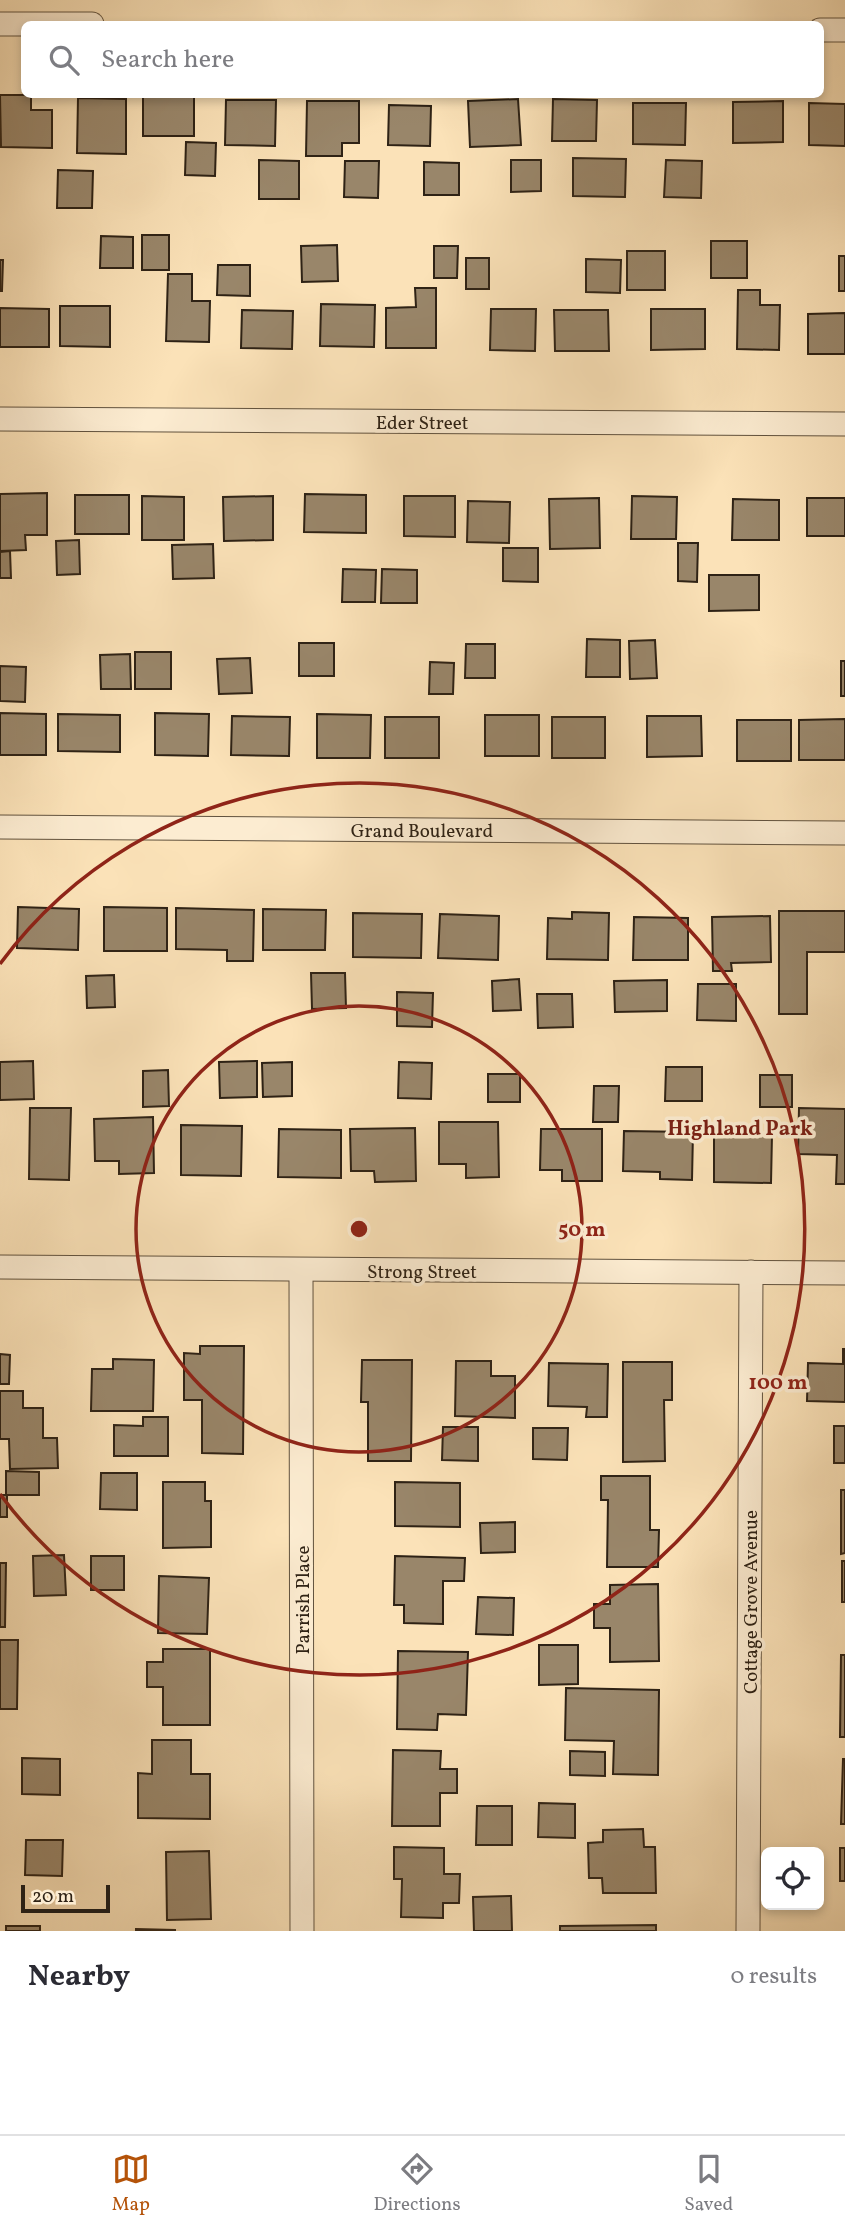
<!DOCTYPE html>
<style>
:root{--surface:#fff;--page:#f7f7f7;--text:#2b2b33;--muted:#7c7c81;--line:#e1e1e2;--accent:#b45309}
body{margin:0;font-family:Vollkorn,serif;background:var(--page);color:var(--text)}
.controls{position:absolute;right:21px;bottom:21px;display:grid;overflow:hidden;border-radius:10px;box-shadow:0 4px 10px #0003}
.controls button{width:63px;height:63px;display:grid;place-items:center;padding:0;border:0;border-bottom:2px solid var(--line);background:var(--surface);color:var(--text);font:35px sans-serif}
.scale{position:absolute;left:21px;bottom:18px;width:89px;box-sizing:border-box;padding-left:7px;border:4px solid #2e2215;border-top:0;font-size:19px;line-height:24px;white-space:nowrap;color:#2e2215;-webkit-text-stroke:5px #fcecd1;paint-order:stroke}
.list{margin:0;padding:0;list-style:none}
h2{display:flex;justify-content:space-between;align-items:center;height:91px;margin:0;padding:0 28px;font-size:30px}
h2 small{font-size:23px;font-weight:400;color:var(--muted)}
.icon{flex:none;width:38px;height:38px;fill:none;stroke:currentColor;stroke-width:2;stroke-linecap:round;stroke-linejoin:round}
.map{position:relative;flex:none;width:845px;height:1931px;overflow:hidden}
.search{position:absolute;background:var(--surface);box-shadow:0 4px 10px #0003;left:21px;right:21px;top:21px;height:77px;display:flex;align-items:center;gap:18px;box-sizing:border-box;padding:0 24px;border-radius:10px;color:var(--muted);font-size:26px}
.sheet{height:203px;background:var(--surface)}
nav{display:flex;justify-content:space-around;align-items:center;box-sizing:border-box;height:98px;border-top:2px solid var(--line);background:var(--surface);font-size:19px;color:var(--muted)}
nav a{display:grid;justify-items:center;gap:4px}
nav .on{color:var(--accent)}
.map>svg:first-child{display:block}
.building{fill:#99866a;stroke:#2e2215;stroke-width:2}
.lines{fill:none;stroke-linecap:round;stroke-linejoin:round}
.minor-casing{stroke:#61523e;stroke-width:25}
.minor{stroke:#fcecd1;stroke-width:23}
.ring{fill:none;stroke:#8f2418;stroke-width:3.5}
.labels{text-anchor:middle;stroke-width:7;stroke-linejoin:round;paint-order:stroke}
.street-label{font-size:19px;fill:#2e2215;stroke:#fcecd1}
.neighbourhood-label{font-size:21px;font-weight:bold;fill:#7a1f14;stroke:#fcecd1}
.centre{fill:#8f2418;stroke:#fcecd1;stroke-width:3.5}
.ring-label{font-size:21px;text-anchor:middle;font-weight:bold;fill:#8f2418;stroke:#fcecd1;stroke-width:7;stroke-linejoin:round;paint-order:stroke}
</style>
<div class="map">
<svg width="845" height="1931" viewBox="0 0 845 1931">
<rect width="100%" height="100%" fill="#fbe2b8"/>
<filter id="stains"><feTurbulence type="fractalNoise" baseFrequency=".00286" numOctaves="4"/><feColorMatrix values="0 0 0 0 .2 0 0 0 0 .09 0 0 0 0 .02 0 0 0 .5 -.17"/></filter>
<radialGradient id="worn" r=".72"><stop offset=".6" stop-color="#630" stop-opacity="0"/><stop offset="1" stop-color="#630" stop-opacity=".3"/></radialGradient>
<!-- building -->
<g class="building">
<path d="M0,95H31V110H52V148L1,147Z"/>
<rect x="143" y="97" width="51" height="39"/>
<path d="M78,98L126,99V154L77,153Z"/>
<path d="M518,99L521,145L470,147L468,101Z"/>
<path d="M553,99L597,100L596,141H552Z"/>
<path d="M226,100H276L275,146L225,145Z"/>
<path d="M307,101H359V143H342V156H306Z"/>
<path d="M783,101V142L733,143V102Z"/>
<path d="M633,103H686L685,145L633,144Z"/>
<path d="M809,103L845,104V146L809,145Z"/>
<path d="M389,105L431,106L430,146L388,145Z"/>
<path d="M186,142L216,143L215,176L185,175Z"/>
<path d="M573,158L626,159L625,197L573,196Z"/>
<path d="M259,160L299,161V199H259Z"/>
<path d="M511,160H541V191L511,192Z"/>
<path d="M666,160L702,161L701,198L664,197Z"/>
<path d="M345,161H379L378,198L344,197Z"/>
<path d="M424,162L459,163V195H424Z"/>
<path d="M58,170L93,171L92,208H57Z"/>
<rect x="142" y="235" width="27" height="35"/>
<path d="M101,236L133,237V268H100Z"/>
<rect x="711" y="241" width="36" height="37"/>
<path d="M337,245L338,281L302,282L301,246Z"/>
<path d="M434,246H458L457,278H434Z"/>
<rect x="627" y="251" width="38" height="39"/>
<rect x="839" y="256" width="6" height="35"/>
<rect x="466" y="258" width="23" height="31"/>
<path d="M586,259L621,260L620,293L586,292Z"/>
<path d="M0,260H3L2,291H0Z"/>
<path d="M218,265H250V296L217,295Z"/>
<path d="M168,274H192V301H210L209,342L166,341Z"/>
<path d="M415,288H436V348H386V308L416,307Z"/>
<path d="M738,290H760V305H780L779,350L737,349Z"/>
<path d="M321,304L375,305L374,347L320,346Z"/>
<path d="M60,306H110V347L60,346Z"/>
<path d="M0,308L49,309V347H0Z"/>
<path d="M491,309H536L535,351L490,350Z"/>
<path d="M651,309H705V349L651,350Z"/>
<path d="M242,310L293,311L292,349L241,348Z"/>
<path d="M554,310H608L609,351H555Z"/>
<path d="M845,313V354H808V314Z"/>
<path d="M47,493V535H25L26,550L0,551V494Z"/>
<path d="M305,494L366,495V533L304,532Z"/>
<rect x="75" y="495" width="54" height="39"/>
<path d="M142,496L184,497V540H142Z"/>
<path d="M273,496V540L224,541L223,497Z"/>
<path d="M404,496H455V537L404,536Z"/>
<path d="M632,496L677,497L676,539H631Z"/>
<path d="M599,498L600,548L550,549L549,499Z"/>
<rect x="807" y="498" width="38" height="38"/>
<path d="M733,499L779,500V540H732Z"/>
<path d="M468,501L510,502L509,543L467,542Z"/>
<path d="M79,540L80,574L57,575L56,541Z"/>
<path d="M678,543H698L697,582L678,581Z"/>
<path d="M213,544L214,578L173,579L172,545Z"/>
<path d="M503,548H538V582L503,581Z"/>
<path d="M10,551L11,578H0V552Z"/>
<path d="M343,569L376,570L375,602H342Z"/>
<path d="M382,569L417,570V603H381Z"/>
<path d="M709,575H759V610L709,611Z"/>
<path d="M587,639L620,640V677H586Z"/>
<path d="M655,640L657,678L630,679L629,641Z"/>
<rect x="299" y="643" width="35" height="33"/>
<path d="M466,644H495V678H465Z"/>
<rect x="135" y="652" width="36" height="37"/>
<path d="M130,654L131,689H101L100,655Z"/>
<path d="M250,658L252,693L219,694L217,659Z"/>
<rect x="841" y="661" width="4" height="35"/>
<path d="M430,662L454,663L453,694H429Z"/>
<path d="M0,666L26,667L25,702L0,701Z"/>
<path d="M0,713L46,714V755H0Z"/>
<path d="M155,713L209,714L208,756L155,755Z"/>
<path d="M58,714L120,715V752L58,751Z"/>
<path d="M317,714L371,715L370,758H317Z"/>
<rect x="485" y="715" width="54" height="41"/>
<path d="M232,716L290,717L289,756L231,755Z"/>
<path d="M647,716H701L702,756L647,757Z"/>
<rect x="385" y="717" width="54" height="41"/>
<rect x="552" y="717" width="53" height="41"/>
<path d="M845,719V760H799V720Z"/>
<rect x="737" y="720" width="54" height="41"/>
<path d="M18,907L79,909L78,950L17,948Z"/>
<path d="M104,907L167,908V951H104Z"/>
<path d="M176,908L254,910L253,961H227V950L176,949Z"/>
<path d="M263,909L326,910L325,950H263Z"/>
<path d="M779,911H845V952H807V1014H779Z"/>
<path d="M572,912L609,913L608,960L547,959L548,918L572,919Z"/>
<path d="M353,913L422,914L421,958L353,957Z"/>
<path d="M440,914L499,916L498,960L438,958Z"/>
<path d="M770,916L771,962L731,963L732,971H713L712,917Z"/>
<path d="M634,917L688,918V960H633Z"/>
<path d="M311,973H345L346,1008L312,1009Z"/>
<path d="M114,975L115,1007L87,1008L86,976Z"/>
<path d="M519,979L521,1010L493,1011L492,981Z"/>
<path d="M667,980V1011L615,1012L614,981Z"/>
<path d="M698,984H736V1021L697,1020Z"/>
<path d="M397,992L433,993L432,1027L397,1026Z"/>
<path d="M537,994H572L573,1027L538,1028Z"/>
<path d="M33,1061L34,1099L0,1100V1062Z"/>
<path d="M257,1061V1097L220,1098L219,1062Z"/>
<path d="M292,1062V1096L263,1097L262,1063Z"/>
<path d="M399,1062L432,1063L431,1099L398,1098Z"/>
<path d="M666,1067H702V1101H665Z"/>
<path d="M168,1070L169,1106L143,1107V1071Z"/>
<rect x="488" y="1074" width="32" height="28"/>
<rect x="760" y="1075" width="32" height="32"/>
<path d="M594,1086H619L618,1122H593Z"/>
<path d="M30,1108H71L69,1180L29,1179Z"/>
<path d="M799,1108L845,1109V1184H836L837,1155L798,1154Z"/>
<path d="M153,1117L154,1173L119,1174V1161H95L94,1119Z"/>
<path d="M439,1122H498L499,1177L466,1178V1164H439Z"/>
<path d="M181,1125L242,1126L241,1176L181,1175Z"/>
<path d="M415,1128L416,1181L375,1182L374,1171H351L350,1129Z"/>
<path d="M279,1129L341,1130V1178L278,1177Z"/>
<path d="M541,1129H602V1181H562V1170H540Z"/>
<path d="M624,1131L693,1132L692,1180L660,1179V1172L623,1171Z"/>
<path d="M714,1135H772L771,1183L714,1182Z"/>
<path d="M200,1346H244L243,1454L202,1453V1400H184V1353L200,1354Z"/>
<path d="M843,1349H845V1402L807,1401L808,1363L843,1364Z"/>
<path d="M0,1354L10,1355L9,1384H0Z"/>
<path d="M113,1359L154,1360L153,1411H91L92,1369H113Z"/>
<path d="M362,1360H412L411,1461H368V1402H361Z"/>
<path d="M456,1361H491V1376H515V1418L455,1416Z"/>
<path d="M623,1362H672V1400H664L665,1461L623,1462Z"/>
<path d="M549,1363L608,1364L607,1417H586L587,1407L548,1406Z"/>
<path d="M0,1391H23V1408H43V1438H57L58,1468L10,1469L9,1439H0Z"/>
<path d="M143,1417H168V1456H114V1425L143,1426Z"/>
<rect x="834" y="1426" width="11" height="37"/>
<path d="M443,1427H478V1461L442,1460Z"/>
<path d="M533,1428H568L567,1460L533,1459Z"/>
<path d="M6,1471L39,1472V1495H6Z"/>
<path d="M101,1473H137V1510L100,1509Z"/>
<path d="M601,1476H650V1530H659L658,1567H607L608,1500H601Z"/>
<path d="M163,1482H205V1501H211V1547L163,1548Z"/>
<path d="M395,1482L460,1483V1527L395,1526Z"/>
<path d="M841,1490H845V1553L841,1554Z"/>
<rect x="0" y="1495" width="7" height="22"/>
<path d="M515,1522V1552L481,1553L480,1523Z"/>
<path d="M64,1555L66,1595L34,1596L33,1556Z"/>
<rect x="91" y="1556" width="33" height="34"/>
<path d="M395,1556L465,1558L464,1581H443V1624L404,1623V1605H394Z"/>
<rect x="842" y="1561" width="3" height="41"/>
<path d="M0,1563H6L5,1627H0Z"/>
<path d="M159,1576L209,1578L207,1634L158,1633Z"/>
<path d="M658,1584L659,1661L610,1662V1628H594V1604H610V1585Z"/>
<path d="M478,1597L514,1598L513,1635L476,1634Z"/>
<path d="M0,1640H18L17,1709H0Z"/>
<path d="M539,1645H578V1684L539,1685Z"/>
<path d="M163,1649H210V1725H163V1687H147V1662H163Z"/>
<path d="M398,1651L468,1652L466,1715L438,1714L437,1730L397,1729Z"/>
<path d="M841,1655H845V1737H840Z"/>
<path d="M566,1688L659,1690L658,1775L613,1774L614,1741L565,1740Z"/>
<path d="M152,1740H191V1774H210V1819L138,1818V1773L152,1774Z"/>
<path d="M393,1750L441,1751L440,1769H457V1793H440V1826H392Z"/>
<path d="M570,1751L605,1752V1776L570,1775Z"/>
<path d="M22,1758L60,1759V1795L22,1794Z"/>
<path d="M843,1759H845V1824H841Z"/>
<path d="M539,1803L575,1804V1838L538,1837Z"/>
<path d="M477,1806H512V1845H476Z"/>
<path d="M643,1829L644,1847H655L656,1893H603L602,1878H589L588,1843L603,1842V1830Z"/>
<path d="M26,1840H63L62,1876L25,1875Z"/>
<path d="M394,1847L444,1848V1874H460L459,1903H443V1918L401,1917L402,1879H394Z"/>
<rect x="840" y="1848" width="5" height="33"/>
<path d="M209,1851L211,1919L167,1920L166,1852Z"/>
<path d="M511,1896L512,1931H474L473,1897Z"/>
<path d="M656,1925V1931H560V1926Z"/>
<rect x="6" y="1926" width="34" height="5"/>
<path d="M136,1929L175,1930V1931H136Z"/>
</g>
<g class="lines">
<defs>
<g id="minor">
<path d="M0,24H92"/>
<path d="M820,30H845"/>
<path d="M0,419L845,424"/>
<path d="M0,827L845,833"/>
<path d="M0,1267L845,1273"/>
<path d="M301,1270L302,1931"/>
<path d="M748,1931L751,1272"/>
</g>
</defs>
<!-- minor casing -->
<use href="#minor" class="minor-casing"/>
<!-- minor -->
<use href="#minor" class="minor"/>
</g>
<!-- distance rings -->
<g class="ring">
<circle cx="359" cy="1229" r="223"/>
<path d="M0 964A446 446 0 1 1 0 1494"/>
</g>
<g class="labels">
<!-- street labels -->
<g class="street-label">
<text x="422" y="429">Eder Street</text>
<text x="422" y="837">Grand Boulevard</text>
<text x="422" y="1278">Strong Street</text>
<text transform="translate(302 1600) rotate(-90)" y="7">Parrish Place</text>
<text transform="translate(750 1602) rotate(-90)" y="7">Cottage Grove Avenue</text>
</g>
<!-- neighbourhood labels -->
<g class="neighbourhood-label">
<text x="740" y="1135">Highland Park</text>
</g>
</g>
<circle cx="359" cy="1229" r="10" class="centre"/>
<g class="ring-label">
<text x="582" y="1236">50 m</text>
<text x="778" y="1389">100 m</text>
</g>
<rect width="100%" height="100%" filter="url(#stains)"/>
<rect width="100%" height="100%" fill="url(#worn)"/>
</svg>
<div class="controls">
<button><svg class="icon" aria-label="locate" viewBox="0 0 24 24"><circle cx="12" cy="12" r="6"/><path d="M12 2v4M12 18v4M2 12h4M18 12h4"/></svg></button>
</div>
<div class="scale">20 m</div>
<div class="search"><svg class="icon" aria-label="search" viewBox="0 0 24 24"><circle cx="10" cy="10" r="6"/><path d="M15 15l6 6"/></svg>Search here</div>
</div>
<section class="sheet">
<h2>Nearby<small>0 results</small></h2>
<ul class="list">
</ul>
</section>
<nav>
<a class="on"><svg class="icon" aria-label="map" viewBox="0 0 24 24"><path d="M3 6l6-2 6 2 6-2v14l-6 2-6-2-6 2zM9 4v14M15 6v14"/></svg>Map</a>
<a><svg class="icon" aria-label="directions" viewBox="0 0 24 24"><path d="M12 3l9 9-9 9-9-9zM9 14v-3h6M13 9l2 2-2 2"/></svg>Directions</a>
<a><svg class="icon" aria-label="saved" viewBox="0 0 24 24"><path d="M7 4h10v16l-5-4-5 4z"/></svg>Saved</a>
</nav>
